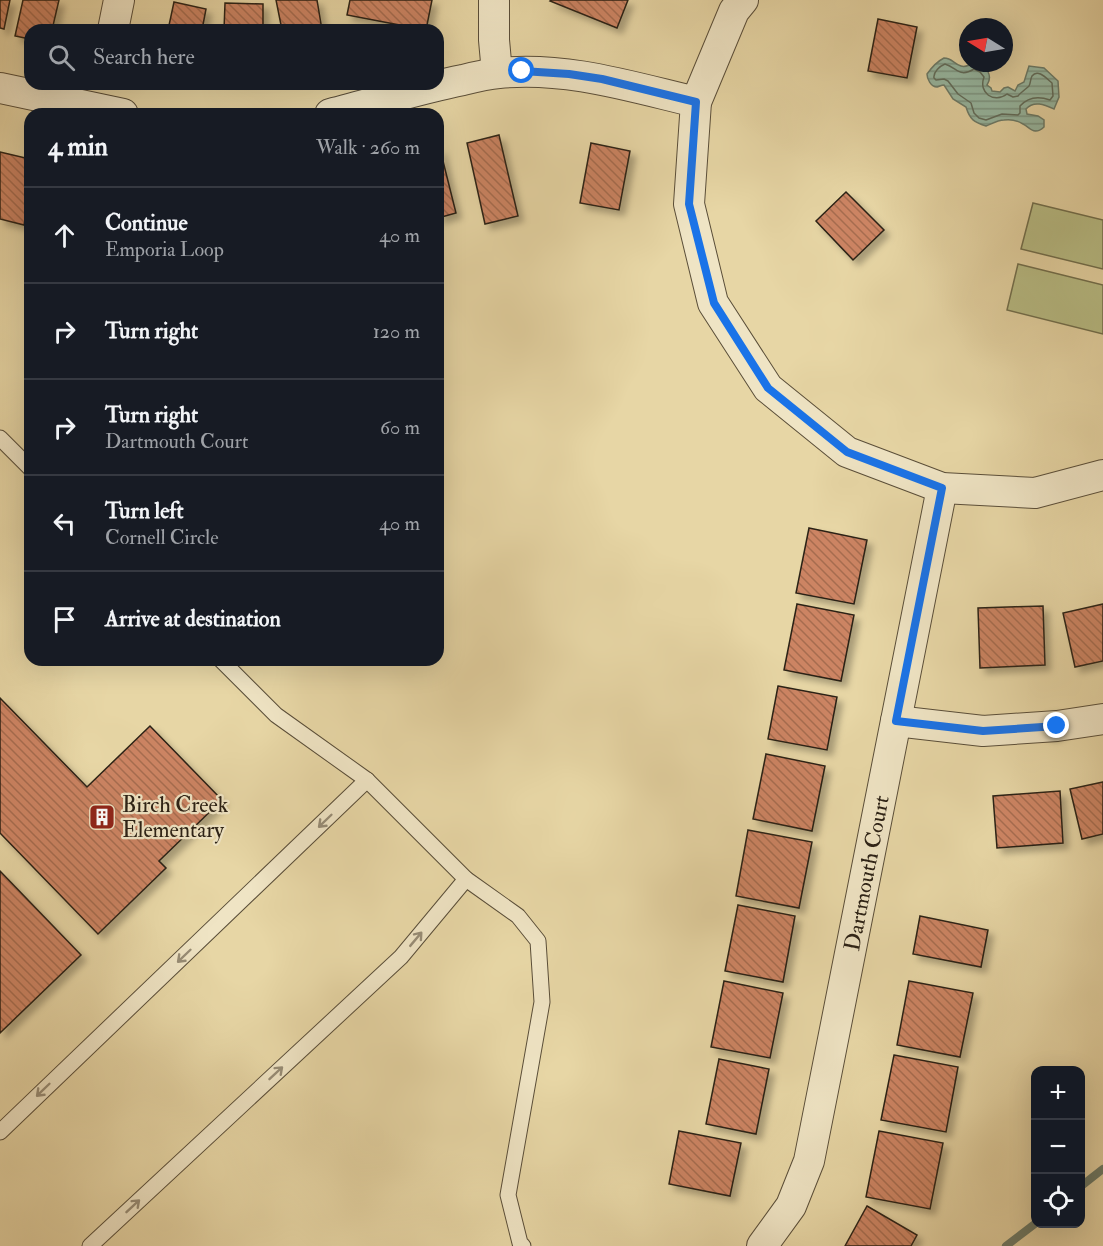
<!DOCTYPE html>
<meta charset="utf-8">
<style>
:root{--surface:#171b24;--page:#20242c;--text:#f1f3f6;--muted:#9ea1a6;--line:#363941}
body{margin:0;font-family:"IM FELL Double Pica",serif;background:var(--page);color:var(--text)}
.controls{position:absolute;right:18px;bottom:18px;display:grid;overflow:hidden;border-radius:12px;box-shadow:0 6px 24px #0002}
.controls button{width:54px;height:54px;display:grid;place-items:center;padding:0;border:0;border-bottom:2px solid var(--line);background:var(--surface);color:var(--text);font:30px sans-serif}
.compass{position:absolute;left:959px;top:18px;width:54px;height:54px;border-radius:50%;background:var(--surface);box-shadow:0 6px 24px #0002;rotate:281deg}
.stop{position:absolute;width:18px;height:18px;margin:-14px;border:4px solid #1a73e8;border-radius:50%;background:#fff}
.stop.end{background:#1a73e8;border-color:#fff;box-shadow:0 2px 6px #0008}
.list{margin:0;padding:0;list-style:none}
h2{display:flex;justify-content:space-between;align-items:center;height:78px;margin:0;padding:0 24px;font-size:26px}
h2 small{font-size:20px;font-weight:400;color:var(--muted)}
.list li{display:grid;grid-template-columns:39px 1fr auto;gap:18px;align-items:center;box-sizing:border-box;height:96px;padding:0 24px;border-top:2px solid var(--line)}
.list b{display:block;font-size:22px;white-space:nowrap}
.list p{margin:0;font-size:20px;white-space:nowrap;color:var(--muted)}
.list em{font-size:20px;font-style:normal;color:var(--muted)}
.icon{flex:none;width:33px;height:33px;fill:none;stroke:currentColor;stroke-width:2;stroke-linecap:round;stroke-linejoin:round}
.map{position:relative;flex:none;width:1103px;height:1246px;overflow:hidden}
.search{position:absolute;background:var(--surface);box-shadow:0 6px 24px #0002;left:24px;top:24px;width:420px;height:66px;display:flex;align-items:center;gap:15px;box-sizing:border-box;padding:0 21px;border-radius:18px;color:var(--muted);font-size:22px}
.panel{position:absolute;background:var(--surface);box-shadow:0 6px 24px #0002;left:24px;top:108px;width:420px;height:558px;border-radius:18px}
.map>svg:first-child{display:block}
.pitch{fill:#b8bd85;stroke:#726f4d;stroke-width:1.5}
.water{fill:url(#water-rules);stroke:#6c7c6a;stroke-width:1.5}
.lines{fill:none;stroke-linecap:round;stroke-linejoin:round}
.shore{stroke:#616d5c;stroke-width:1.5}
.stream{stroke:#6c7c6a;stroke-width:8}
.building{fill:url(#building-back-hatch);stroke:#2b2115;stroke-width:1.5;filter:url(#shadow)}
.lane-casing{stroke:#5a4e39;stroke-width:17}
.street-casing{stroke:#5a4e39;stroke-width:32}
.lane{stroke:#efe4c4;stroke-width:15}
.street{stroke:#efe4c4;stroke-width:30}
.oneway{stroke:#978c75}
.route{stroke:#1a73e8;stroke-width:8}
.labels{text-anchor:middle;stroke-width:4.5;stroke-linejoin:round;paint-order:stroke}
.poi-label{font-size:22px;fill:#2b2115;stroke:#efe4c4;text-anchor:start}
.street-label{font-size:22px;fill:#2b2115;stroke:#efe4c4}
</style>
<div class="map">
<svg width="1103" height="1246" viewBox="0 0 1103 1246">
<defs>
<pattern id="water-rules" width="6" height="5" patternUnits="userSpaceOnUse" patternTransform="scale(1.5)"><rect width="6" height="5" fill="#97b9a3"/><path d="M0 2.5h6" fill="none" stroke="#7b9684"/></pattern>
<pattern id="building-back-hatch" width="6" height="6" patternUnits="userSpaceOnUse" patternTransform="scale(1.5)"><rect width="6" height="6" fill="#cc8463"/><path d="M-1 5l2 2M0 0l6 6M5-1l2 2" fill="none" stroke="#a66c50"/></pattern>
<filter id="shadow"><feDropShadow dx="5.5" dy="5.5" stdDeviation="3" flood-color="#0004"/></filter>
</defs>
<rect width="100%" height="100%" fill="#e7d6a5"/>
<filter id="stains"><feTurbulence type="fractalNoise" baseFrequency=".00333" numOctaves="4"/><feColorMatrix values="0 0 0 0 .2 0 0 0 0 .09 0 0 0 0 .02 0 0 0 .5 -.17"/></filter>
<radialGradient id="worn" r=".72"><stop offset=".6" stop-color="#630" stop-opacity="0"/><stop offset="1" stop-color="#630" stop-opacity=".3"/></radialGradient>
<!-- pitch -->
<g class="pitch">
<path d="M1033,203L1103,220V269L1021,249Z"/>
<path d="M1018,264L1103,285V334L1007,310Z"/>
</g>
<!-- water -->
<path class="water" d="M944,58C952,58 954,64 961,66C967,68 970,63 976,64C987,65 993,76 987,85L991,88L992,91L1000,92L1004,88L1008,87L1015,91L1018,85L1024,82L1029,66L1044,68L1058,81L1059,97L1054,109C1045,105 1034,100 1026,109L1027,114L1038,116L1044,120V127C1034,136 1031,128 1023,124C1018,121 1010,119 1004,120C998,120 991,124 986,126C974,122 970,120 966,107L953,99L944,85C942,85 940,86 937,87C931,87 927,79 927,74C932,67 936,62 944,58Z"/>
<g class="lines">
<!-- shore -->
<path class="shore" d="M945,64C958,68 959,78 974,69L980,72L984,77C978,93 994,104 1007,94L1013,97L1018,96C1021,92 1026,89 1029,86C1031,82 1030,80 1032,76C1038,68 1047,79 1052,83L1053,96L1050,100C1039,96 1028,97 1020,106V113L1018,115L1002,114L986,120L979,118L974,113L971,103L958,94L948,81L944,79L936,80L934,78C933,72 940,66 945,64Z"/>
<!-- stream -->
<g class="stream">
<path d="M1080,1187L1103,1169"/>
<path d="M1006,1246L1036,1223"/>
</g>
</g>
<!-- building -->
<g class="building">
<path d="M0,0H10L4,29L0,28Z"/>
<path d="M23,0H59L52,30H30V39L15,36Z"/>
<path d="M276,0H317L322,30H282Z"/>
<path d="M350,0H432L426,30L347,15Z"/>
<path d="M551,0H628L617,28L550,1Z"/>
<path d="M174,2L206,9L202,30H168Z"/>
<path d="M225,3L263,4V30H224Z"/>
<path d="M878,19L917,27L907,78L868,71Z"/>
<path d="M499,135L518,216L485,224L467,143Z"/>
<path d="M591,143L630,151L619,210L580,203Z"/>
<path d="M438,149H440L456,213L438,218Z"/>
<path d="M0,152L30,159V197L24,225L0,219Z"/>
<path d="M846,192L884,230L853,260L816,221Z"/>
<path d="M809,528L867,540L854,604L796,593Z"/>
<path d="M797,604L854,615L841,681L784,670Z"/>
<path d="M1103,604V661L1075,667L1063,613Z"/>
<path d="M1043,606L1045,665L980,668L978,608Z"/>
<path d="M778,686L837,697L827,750L768,739Z"/>
<path d="M0,698L87,787L150,726L222,800L159,861L166,868L98,934L0,833Z"/>
<path d="M766,754L825,766L812,831L753,819Z"/>
<path d="M1103,782V834L1082,839L1070,789Z"/>
<path d="M1060,791L1063,843L997,848L993,796Z"/>
<path d="M748,830L812,842L799,908L736,896Z"/>
<path d="M0,871L81,955L0,1033Z"/>
<path d="M738,905L795,916L783,982L725,971Z"/>
<path d="M920,916L988,930L981,967L913,954Z"/>
<path d="M724,981L783,993L770,1058L711,1047Z"/>
<path d="M909,981L973,993L960,1057L897,1045Z"/>
<path d="M894,1055L958,1067L946,1132L881,1120Z"/>
<path d="M719,1059L769,1069L756,1134L706,1124Z"/>
<path d="M679,1131L741,1143L730,1196L669,1184Z"/>
<path d="M879,1131L943,1143L930,1209L866,1197Z"/>
<path d="M867,1206L917,1235L911,1246H845Z"/>
</g>
<g class="lines">
<defs>
<g id="lane">
<path d="M0,438L30,468"/>
<path d="M221,660L276,715L367,780L466,879L518,916L538,941L542,1002L508,1195L520,1243L523,1246"/>
<path d="M0,1132L367,780"/>
<path d="M90,1246L401,957L466,879"/>
</g>
<g id="street">
<path d="M494,0V40L497,73"/>
<path d="M743,0L734,11L696,102L689,204L713,303L768,388L847,452L942,488L1035,493L1103,475"/>
<path d="M113,30L119,0"/>
<path d="M0,88L123,114"/>
<path d="M330,114C374,103 418,89 463,80C475,77 487,74 499,73C566,66 632,87 696,102"/>
<path d="M896,721L983,731L1057,726L1103,719"/>
<path d="M762,1246L791,1206L809,1161L942,488"/>
</g>
</defs>
<!-- lane casing -->
<use href="#lane" class="lane-casing"/>
<!-- street casing -->
<use href="#street" class="street-casing"/>
<!-- lane -->
<use href="#lane" class="lane"/>
<!-- street -->
<use href="#street" class="street"/>
</g>
<!-- one-way arrows -->
<defs><path id="oneway-shaft" d="M-6 0H5M1.5-3L5.5 0L1.5 3" fill="none" stroke-width="1.6" stroke-linecap="round" stroke-linejoin="round" transform="scale(1.5)"/></defs>
<g class="oneway">
<use href="#oneway-shaft" transform="translate(325 821) rotate(136)"/>
<use href="#oneway-shaft" transform="translate(416 939) rotate(-50)"/>
<use href="#oneway-shaft" transform="translate(184 956) rotate(136)"/>
<use href="#oneway-shaft" transform="translate(276 1073) rotate(-43)"/>
<use href="#oneway-shaft" transform="translate(43 1090) rotate(136)"/>
<use href="#oneway-shaft" transform="translate(133 1206) rotate(-43)"/>
</g>
<g class="lines">
<!-- route -->
<path class="route" d="M522,71L569,74L602,79L696,102L689,204L714,303L768,388L847,452L942,488L896,721L983,731L1057,726"/>
</g>
<!-- icons -->
<defs>
<symbol id="building-square" viewBox="-11 -11 22 22"><rect x="-9" y="-9" width="18" height="18" rx="4" fill="#8f2418" stroke="#efe4c4"/><path d="M-4-6H4V6H1V3H-1V6H-4ZM-2.5-4.3h1.7v1.8h-1.7ZM.8-4.3h1.7v1.8H.8ZM-2.5-1h1.7V.8h-1.7ZM.8-1h1.7V.8H.8Z" fill="#fff"/></symbol>
</defs>
<g fill-rule="evenodd">
<use href="#building-square" x="87" y="802" width="30" height="30"/>
</g>
<g class="labels">
<!-- poi labels -->
<g class="poi-label">
<text x="122" y="812">Birch Creek<tspan x="122" dy="25">Elementary</tspan></text>
</g>
<!-- street labels -->
<g class="street-label">
<text transform="translate(866 873) rotate(-79)" y="8">Dartmouth Court</text>
</g>
</g>
<rect width="100%" height="100%" filter="url(#stains)"/>
<rect width="100%" height="100%" fill="url(#worn)"/>
</svg>
<div class="controls">
<button>+</button>
<button>−</button>
<button><svg class="icon" aria-label="locate" viewBox="0 0 24 24"><circle cx="12" cy="12" r="6"/><path d="M12 2v4M12 18v4M2 12h4M18 12h4"/></svg></button>
</div>
<svg class="compass" viewBox="-18 -18 36 36"><path d="M0-13l5 13h-10z" fill="#e53935"/><path d="M0 13l5-13h-10z" fill="#9ea1a6"/></svg>
<div class="stop" style="left:522px;top:71px"></div>
<div class="stop end" style="left:1057px;top:726px"></div>
<div class="search"><svg class="icon" aria-label="search" viewBox="0 0 24 24"><circle cx="10" cy="10" r="6"/><path d="M15 15l6 6"/></svg>Search here</div>
<section class="panel">
<h2>4 min<small>Walk · 260 m</small></h2>
<ul class="list">
<li><svg class="icon" aria-label="ahead" viewBox="0 0 24 24"><path d="M12 20V5M6 11l6-6 6 6"/></svg><div><b>Continue</b><p>Emporia Loop</p></div><em>40 m</em></li>
<li><svg class="icon" aria-label="right" viewBox="0 0 24 24"><path d="M7 20v-9h11M14 6l5 5-5 5"/></svg><div><b>Turn right</b></div><em>120 m</em></li>
<li><svg class="icon" aria-label="right" viewBox="0 0 24 24"><path d="M7 20v-9h11M14 6l5 5-5 5"/></svg><div><b>Turn right</b><p>Dartmouth Court</p></div><em>60 m</em></li>
<li><svg class="icon" aria-label="left" viewBox="0 0 24 24"><path d="M17 20v-9H6M10 6l-5 5 5 5"/></svg><div><b>Turn left</b><p>Cornell Circle</p></div><em>40 m</em></li>
<li><svg class="icon" aria-label="arrive" viewBox="0 0 24 24"><path d="M6 21V4h12l-3 4 3 4H6"/></svg><div><b>Arrive at destination</b></div></li>
</ul>
</section>
</div>
